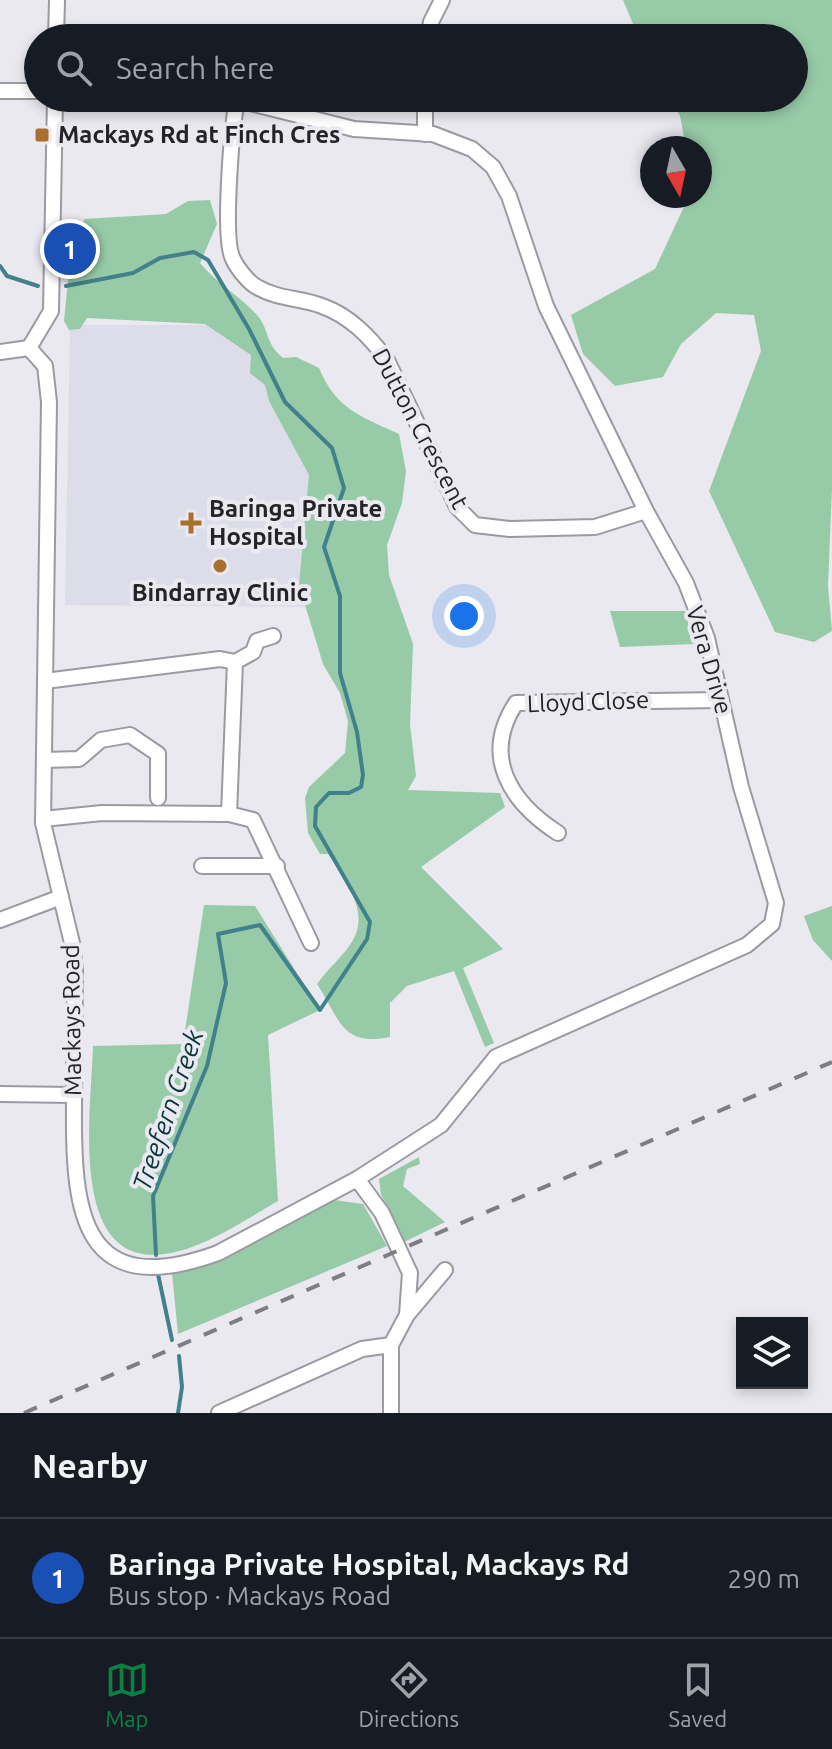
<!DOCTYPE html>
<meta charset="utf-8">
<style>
:root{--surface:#171b24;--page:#242831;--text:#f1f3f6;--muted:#9ea1a6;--line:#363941;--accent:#0b8043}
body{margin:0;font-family:Ubuntu,sans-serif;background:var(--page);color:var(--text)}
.controls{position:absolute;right:24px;bottom:24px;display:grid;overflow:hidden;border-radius:0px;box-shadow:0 4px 12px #0003}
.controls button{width:72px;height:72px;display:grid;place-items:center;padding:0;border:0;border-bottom:2px solid var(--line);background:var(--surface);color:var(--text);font:40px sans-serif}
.compass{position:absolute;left:640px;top:136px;width:72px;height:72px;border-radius:50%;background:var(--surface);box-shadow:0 4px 12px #0003;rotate:171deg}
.you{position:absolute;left:464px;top:616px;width:28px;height:28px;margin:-20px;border:6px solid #fff;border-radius:50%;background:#1a73e8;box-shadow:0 0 0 12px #1a73e833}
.badge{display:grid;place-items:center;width:52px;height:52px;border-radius:50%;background:var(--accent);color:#fff;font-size:26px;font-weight:700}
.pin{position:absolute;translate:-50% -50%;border:4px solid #fff;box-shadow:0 2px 8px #0006}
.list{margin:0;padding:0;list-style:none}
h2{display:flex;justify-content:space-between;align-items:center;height:104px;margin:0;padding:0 32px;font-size:34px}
h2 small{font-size:26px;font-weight:400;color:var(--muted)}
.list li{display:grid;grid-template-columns:52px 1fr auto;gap:24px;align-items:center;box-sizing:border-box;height:120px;padding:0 32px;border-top:2px solid var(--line)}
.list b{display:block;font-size:30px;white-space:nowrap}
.list p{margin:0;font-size:26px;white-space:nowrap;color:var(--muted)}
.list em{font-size:26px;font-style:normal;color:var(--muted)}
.icon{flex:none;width:44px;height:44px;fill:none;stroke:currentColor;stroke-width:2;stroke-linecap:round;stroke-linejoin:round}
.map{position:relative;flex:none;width:832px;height:1413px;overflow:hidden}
.search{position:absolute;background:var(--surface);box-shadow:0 4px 12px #0003;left:24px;right:24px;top:24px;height:88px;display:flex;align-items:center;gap:20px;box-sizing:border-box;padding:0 28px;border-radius:44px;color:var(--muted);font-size:30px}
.sheet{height:224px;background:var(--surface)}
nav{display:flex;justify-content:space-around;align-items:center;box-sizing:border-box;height:112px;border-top:2px solid var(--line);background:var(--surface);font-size:22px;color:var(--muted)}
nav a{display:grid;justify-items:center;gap:4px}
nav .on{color:var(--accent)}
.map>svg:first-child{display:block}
.built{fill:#ddddea}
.green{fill:#97caa7}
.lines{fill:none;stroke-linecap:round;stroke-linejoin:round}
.stream{stroke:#41818c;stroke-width:4}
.minor-casing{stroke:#9a9aa0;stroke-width:18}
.minor{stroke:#fff;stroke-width:14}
.rail{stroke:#7e7e82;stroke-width:4;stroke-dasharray:14 14;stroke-linecap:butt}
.poi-dot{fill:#a86f2e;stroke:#e9e9ef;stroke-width:3}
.labels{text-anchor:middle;stroke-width:8;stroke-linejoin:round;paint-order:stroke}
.poi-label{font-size:24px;font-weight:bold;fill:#242426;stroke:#e9e9ef;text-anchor:start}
.street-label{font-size:24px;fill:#242426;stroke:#e9e9ef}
.water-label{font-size:26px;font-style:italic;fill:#09363c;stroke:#e9e9ef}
</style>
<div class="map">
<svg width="832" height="1413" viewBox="0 0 832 1413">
<rect width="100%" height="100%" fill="#e9e9ef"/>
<!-- built -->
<path class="built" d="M70,325H247L319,441L315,607L65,605Z"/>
<!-- green -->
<g class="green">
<path d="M623,0H832V488L828,586L832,631L814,642L775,632L709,491L761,351L754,315L716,313L681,344L663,377L615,386L583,354L571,315L655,269L689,196H700V148H686L680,116L670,98H794V38H639Z"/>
<path d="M210,200L217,224L200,263C217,284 240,296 257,315C270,330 264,342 283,358L296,357L319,368C336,409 360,416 399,434L406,471L402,503L387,545L389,575L413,644L410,724L416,776L408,790L500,793L505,807L421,867L503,949L463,968L494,1043L485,1047L454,971L407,986L390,1003V1037C340,1047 340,1018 317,984C328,968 345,955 353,940C370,910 344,879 328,854H320L308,833L305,798L309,787L345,753L348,721L340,693L323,664L299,585L309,475L269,401L265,385L250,373L251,355L205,324L87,318L80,329L69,330L64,321L68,280L75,261L73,238L85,219L166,214L188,201Z"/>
<path d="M610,611H685L694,644L620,647Z"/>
<path d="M204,905L255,906L320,1010L268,1035L278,1201C250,1217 222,1236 192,1247C63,1294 91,1117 93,1046L183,1044Z"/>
<path d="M832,906V961L813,940L804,916Z"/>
<path d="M419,1157L420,1164L407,1169L403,1186L445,1222L404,1242L381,1194L379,1179Z"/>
<path d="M334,1200L363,1204L387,1246L178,1334L172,1273L229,1257Z"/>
</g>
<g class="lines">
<!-- stream -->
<g class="stream">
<path d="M0,266L7,276L38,286"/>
<path d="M66,286L133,273L160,258L194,252L208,260L249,329L285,402L332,448L344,488L324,547L340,596V673L357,732L363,775L361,787L349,793H329L316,807L315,826L370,922L367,939L320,1010L260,925L218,934L226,983L207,1066L153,1196L156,1255"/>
<path d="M158,1274L172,1340"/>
<path d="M178,1413L182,1387L179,1356"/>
</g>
<defs>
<g id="minor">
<path d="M56,38L57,0"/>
<path d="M428,38L431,22L442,0"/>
<path d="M0,91H38"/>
<path d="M237,100C232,126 222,239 233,259C237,268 249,283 257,287C277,299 301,298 322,306C350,316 370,337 387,360L457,507L475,525L510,529L595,527L646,511"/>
<path d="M425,134V98"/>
<path d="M29,348L45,366L49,402L43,823L72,943L75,970C75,1015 74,1060 74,1106C73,1212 81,1303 218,1253L357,1179L441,1125L496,1057L747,945L772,924L776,903L741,787L707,638L686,583L646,511L546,306L509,196L493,167L472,149L433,134L354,129L230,98"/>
<path d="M29,348L51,311L55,98"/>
<path d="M0,352L29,348"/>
<path d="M235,662L253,652L257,641L273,636"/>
<path d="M45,681L220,659L235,662L229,814"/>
<path d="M44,760L79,759L101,740L130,735L158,754V798"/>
<path d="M43,819L102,813L229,814L253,820L311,943"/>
<path d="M558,833C510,802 481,756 516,703L721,700"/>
<path d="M202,866H277"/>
<path d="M0,920L61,897"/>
<path d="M0,1094L74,1095"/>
<path d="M357,1179L382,1213L410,1273L407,1315L391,1345V1413"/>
<path d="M407,1315L445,1270"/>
<path d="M219,1413L362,1349L391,1345"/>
</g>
</defs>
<!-- minor casing -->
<use href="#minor" class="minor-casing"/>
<!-- minor -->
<use href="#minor" class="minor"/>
<!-- rail -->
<path class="rail" d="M24,1413L832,1062"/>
</g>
<!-- markers -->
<g class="poi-dot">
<rect x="34" y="127" width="16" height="16" rx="4"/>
<path d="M187 511h8v8h8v8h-8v8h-8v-8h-8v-8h8z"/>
<circle cx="220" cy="566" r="8"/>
</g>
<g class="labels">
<!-- poi labels -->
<g class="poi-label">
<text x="58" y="143">Mackays Rd at Finch Cres</text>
<text x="209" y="517">Baringa Private<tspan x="209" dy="28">Hospital</tspan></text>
<text x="220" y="601" text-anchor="middle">Bindarray Clinic</text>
</g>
<!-- street labels -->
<g class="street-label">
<text transform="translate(420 429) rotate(62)" y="8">Dutton Crescent</text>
<text transform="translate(709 660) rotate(74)" y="8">Vera Drive</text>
<text transform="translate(588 702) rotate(-2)" y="8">Lloyd Close</text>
<text transform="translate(72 1020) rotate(-91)" y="8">Mackays Road</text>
</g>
<!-- water labels -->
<g class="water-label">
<text transform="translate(168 1110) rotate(-71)" y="9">Treefern Creek</text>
</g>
</g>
</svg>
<div class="controls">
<button><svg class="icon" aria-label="layers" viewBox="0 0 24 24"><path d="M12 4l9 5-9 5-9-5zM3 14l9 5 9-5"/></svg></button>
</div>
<svg class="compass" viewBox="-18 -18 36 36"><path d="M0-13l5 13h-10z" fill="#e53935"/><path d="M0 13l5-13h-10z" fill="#9ea1a6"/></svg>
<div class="you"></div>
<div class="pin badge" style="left:70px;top:249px;background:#1a4fb4">1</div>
<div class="search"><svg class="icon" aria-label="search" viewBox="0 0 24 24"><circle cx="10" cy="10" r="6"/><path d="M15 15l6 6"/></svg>Search here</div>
</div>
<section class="sheet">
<h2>Nearby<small></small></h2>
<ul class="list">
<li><span class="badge" style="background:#1a4fb4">1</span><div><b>Baringa Private Hospital, Mackays Rd</b><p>Bus stop · Mackays Road</p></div><em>290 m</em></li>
</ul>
</section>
<nav>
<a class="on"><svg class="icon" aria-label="map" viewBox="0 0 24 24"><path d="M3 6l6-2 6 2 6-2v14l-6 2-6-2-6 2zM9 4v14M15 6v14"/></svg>Map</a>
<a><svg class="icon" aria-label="directions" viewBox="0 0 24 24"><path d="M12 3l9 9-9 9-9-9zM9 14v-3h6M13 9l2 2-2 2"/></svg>Directions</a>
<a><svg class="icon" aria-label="saved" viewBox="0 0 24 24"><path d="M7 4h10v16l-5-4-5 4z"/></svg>Saved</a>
</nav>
